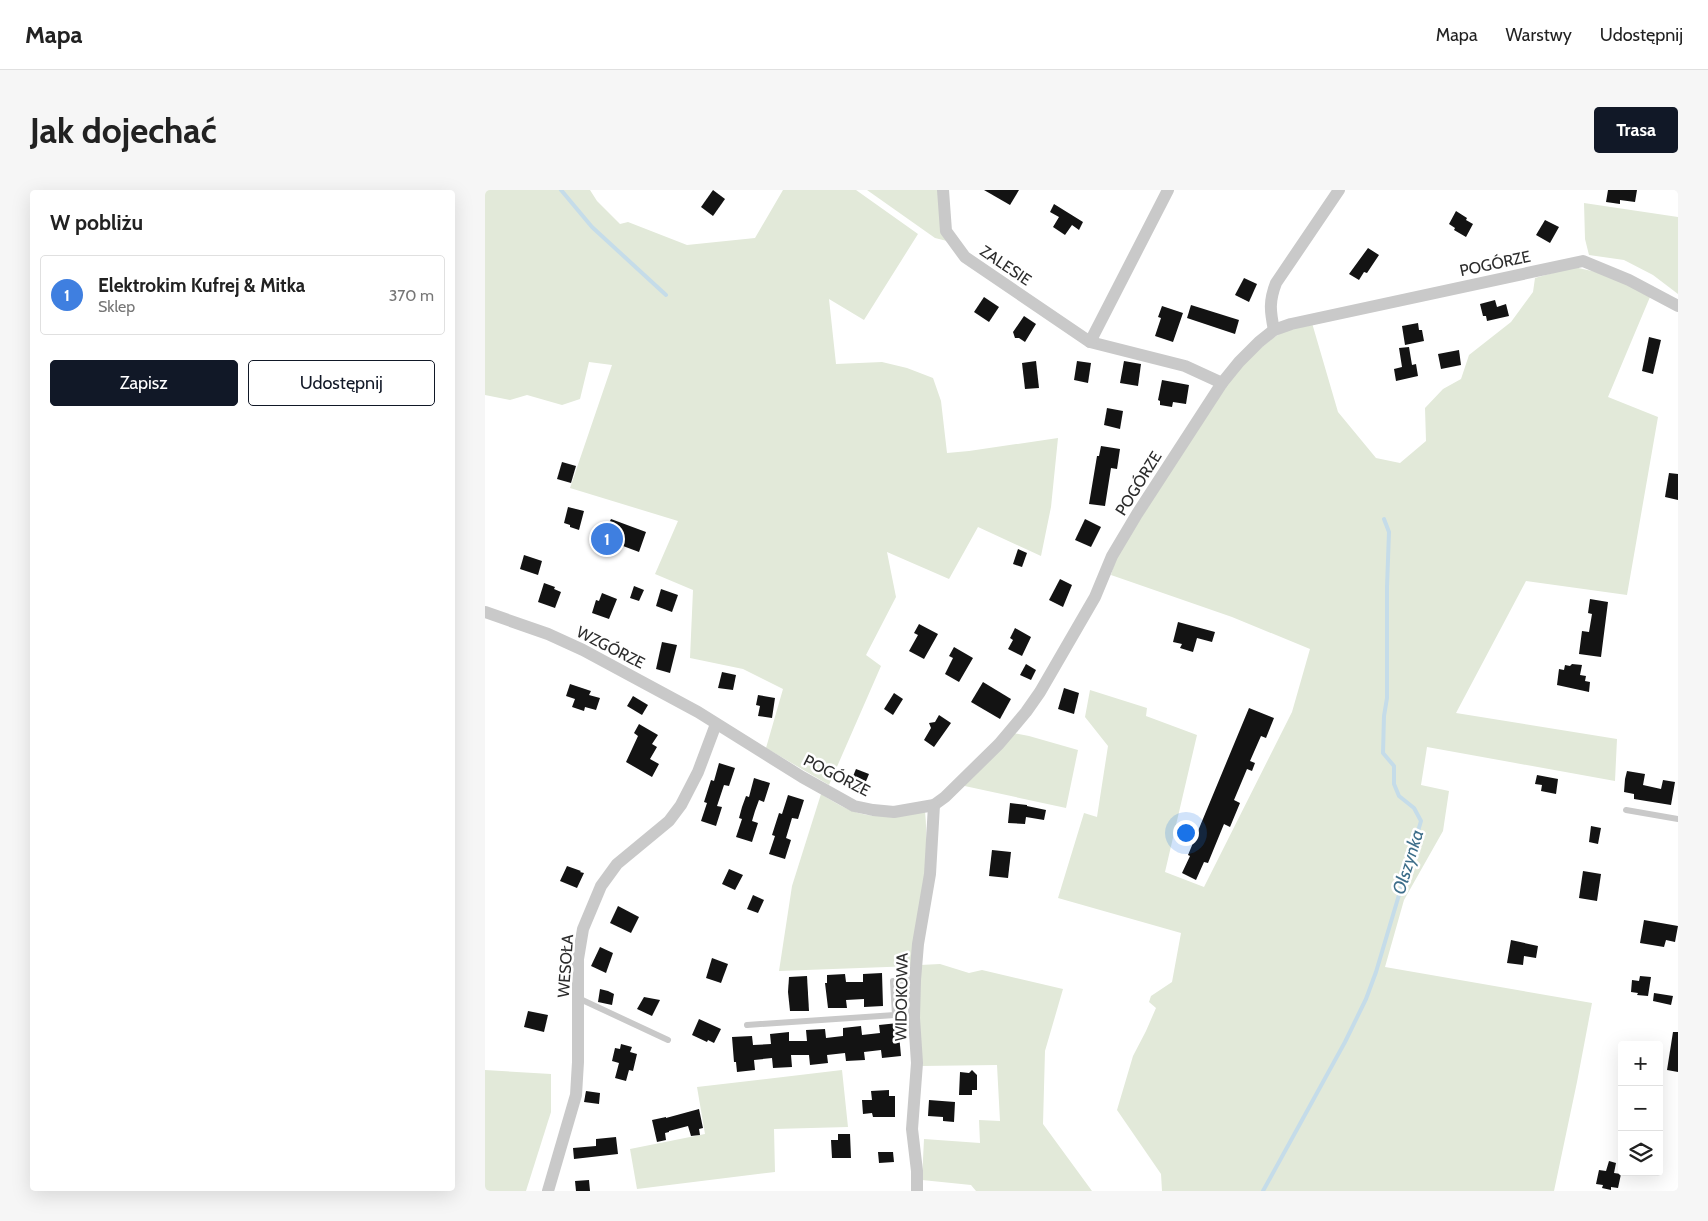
<!DOCTYPE html>
<html lang="pl">
<meta charset="utf-8">
<style>
:root{--surface:#fff;--page:#f6f6f6;--text:#222;--muted:#767676;--line:#e0e0e0;--accent:#111827}
body{margin:0;font-family:Cabin,sans-serif;background:var(--page);color:var(--text)}
.controls{position:absolute;right:15px;bottom:15px;display:grid;overflow:hidden;border-radius:5px;box-shadow:0 5px 20px #0002}
.controls button{width:45px;height:45px;display:grid;place-items:center;padding:0;border:0;border-bottom:1px solid var(--line);background:var(--surface);color:var(--text);font:25px sans-serif}
.you{position:absolute;left:700px;top:642px;width:18px;height:18px;margin:-12px;border:4px solid #fff;border-radius:50%;background:#1a73e8;box-shadow:0 0 0 8px #1a73e833}
.badge{display:grid;place-items:center;width:32px;height:32px;border-radius:50%;background:var(--accent);color:#fff;font-size:16px;font-weight:700}
.pin{position:absolute;translate:-50% -50%;border:2px solid #fff;box-shadow:0 1px 5px #0006}
.list{margin:0;padding:0;list-style:none}
h2{display:flex;justify-content:space-between;align-items:center;height:65px;margin:0;padding:0 20px;font-size:21px}
h2 small{font-size:16px;font-weight:400;color:var(--muted)}
.list li{display:grid;grid-template-columns:32px 1fr auto;gap:15px;align-items:center;box-sizing:border-box;height:80px;margin:0 10px 10px;padding:0 10px;border:1px solid var(--line);border-radius:5px}
.list b{display:block;font-size:19px;white-space:nowrap}
.list p{margin:0;font-size:16px;white-space:nowrap;color:var(--muted)}
.list em{font-size:16px;font-style:normal;color:var(--muted)}
.actions{display:flex;gap:10px;padding:15px 20px}
.actions a{flex:1;padding:11px 0;border:1px solid var(--accent);border-radius:5px;text-align:center;font-size:18px;color:var(--accent)}
.actions .main{background:var(--accent);color:#fff}
.icon{flex:none;width:28px;height:28px;fill:none;stroke:currentColor;stroke-width:2;stroke-linecap:round;stroke-linejoin:round}
.map{position:relative;flex:none;width:1193px;height:1001px;overflow:hidden;border-radius:5px}
header{display:flex;align-items:center;gap:30px;box-sizing:border-box;height:70px;padding:0 25px;background:var(--surface);border-bottom:1px solid var(--line)}
header strong{font-size:24px}
nav{display:flex;gap:28px;margin-inline-start:auto;font-size:18px}
.intro{display:flex;align-items:center;justify-content:space-between;box-sizing:border-box;height:120px;padding:0 30px}
h1{margin:0;font-size:35px}
.button{padding:12px 22px;border-radius:5px;background:var(--accent);color:#fff;font-size:18px;font-weight:700}
main{display:flex;gap:30px;padding:0 30px}
aside{flex:1;background:var(--surface);border-radius:5px;box-shadow:0 5px 20px #0002}
.map>svg:first-child{display:block}
.green{fill:#e2e9d9}
.lines{fill:none;stroke-linecap:round;stroke-linejoin:round}
.stream{stroke:#c5dce9;stroke-width:4}
.building{fill:#131313}
.lane{stroke:#c9c9c9;stroke-width:6}
.street{stroke:#c9c9c9;stroke-width:12}
.labels{text-anchor:middle;stroke-width:5;stroke-linejoin:round;paint-order:stroke}
.street-label{font-size:16px;fill:#2c2c2c;stroke:#fff}
.water-label{font-size:18px;font-style:italic;fill:#3d6e8a;stroke:#fff}
</style>
<header>
<strong>Mapa</strong>
<nav><a>Mapa</a><a>Warstwy</a><a>Udostępnij</a></nav>
</header>
<div class="intro"><h1>Jak dojechać</h1><a class="button">Trasa</a></div>
<main>
<aside>
<h2>W pobliżu<small></small></h2>
<ul class="list">
<li><span class="badge" style="background:#3f7fe0">1</span><div><b>Elektrokim Kufrej &amp; Mitka</b><p>Sklep</p></div><em>370 m</em></li>
</ul>
<div class="actions"><a class="main">Zapisz</a><a>Udostępnij</a></div>
</aside>
<div class="map">
<svg width="1193" height="1001" viewBox="0 0 1193 1001">
<rect width="100%" height="100%" fill="#fff"/>
<!-- green -->
<g class="green">
<path d="M0,0H105L112,11L135,34L143,32L202,55L270,48L298,0H371L433,44L379,130L344,109L351,174L397,172L422,178L448,188L456,211L462,263L484,261L573,248L566,317L556,366L493,337L464,389L402,362L411,407L381,465L396,476L344,595L281,558L298,499L258,479L205,468L208,400L170,384L193,331L85,298L127,175L104,172L95,209L77,215L42,205L25,210L0,205Z"/>
<path d="M382,0H456L462,51L450,48Z"/>
<path d="M1099,13L1193,27V104L1168,85L1139,70L1104,65L1100,49Z"/>
<path d="M1089,77L1129,86L1165,107L1123,207L1173,227L1142,405L1041,391L971,523L1132,549L1130,591L942,557L936,595L964,601L958,641L919,710L900,777L1107,813L1092,892L1069,1001H677L676,984L632,920L648,866L661,841L671,818L664,812L666,806L687,792L696,743L573,708L599,623L612,627L623,556L600,527L605,500L662,518L661,526L712,545L680,682L719,697L807,522L825,459L747,427L626,385L631,368L733,205L764,168L788,148L801,140L827,133L853,222L891,268L915,273L941,251L940,218L958,199L976,189L984,165L1026,132L1048,102L1050,88Z"/>
<path d="M528,543L544,546L593,560L581,618L475,595Z"/>
<path d="M336,604C346,610 357,617 367,621C391,630 416,625 440,621C445,673 435,724 429,776L294,781L307,696Z"/>
<path d="M455,774L484,783L497,780L578,799L560,861L558,934L607,1001H491L486,995L437,990L439,949L495,953L494,930L515,931L512,875L436,876L433,803L435,775Z"/>
<path d="M0,880L66,884V922L41,1001H0Z"/>
<path d="M357,880L363,937L289,939L290,982L152,999L145,959L220,944L212,897Z"/>
</g>
<g class="lines">
<!-- stream -->
<g class="stream">
<path d="M76,0L107,37L181,105"/>
<path d="M778,1001L860,852L881,809L891,782L936,631L929,618L914,606L909,594V576L898,563L899,526L902,508V397L904,342L899,329"/>
</g>
</g>
<!-- building -->
<g class="building">
<path d="M228,0L240,9L228,26L216,17Z"/>
<path d="M499,0H534L525,15Z"/>
<path d="M1123,0H1152L1150,12L1135,10V14L1121,12Z"/>
<path d="M569,14L598,32L594,40L587,35L580,45L568,37L574,27L565,22Z"/>
<path d="M971,21L982,28L981,30L988,34L981,47L969,40L970,38L964,34Z"/>
<path d="M1060,30L1074,37L1065,53L1051,45Z"/>
<path d="M883,58L894,65L882,83L879,82L874,90L864,84Z"/>
<path d="M759,88L772,94L764,112L750,105Z"/>
<path d="M499,107L514,117L504,132L489,122Z"/>
<path d="M1010,110L1012,117L1021,114L1024,126L1002,131L1001,126H998L995,114Z"/>
<path d="M706,115L754,130L750,144L702,128Z"/>
<path d="M677,116L698,123L688,152L670,146L676,128L673,127Z"/>
<path d="M539,126L551,134L540,152L534,148H530L528,142Z"/>
<path d="M933,133L934,140H937L939,151L920,155L917,136Z"/>
<path d="M1164,147L1176,150L1168,184L1157,181Z"/>
<path d="M924,157L927,175L931,174L933,186L911,191L909,179L917,177L914,158Z"/>
<path d="M974,160L976,175L956,179L953,164Z"/>
<path d="M551,171L554,198L540,199L537,173Z"/>
<path d="M592,171L606,173L603,193L589,190Z"/>
<path d="M639,171L656,174L653,196L635,193Z"/>
<path d="M677,190L704,195L701,214L688,212L687,217L675,215V211L673,210Z"/>
<path d="M622,218L638,221L635,239L619,235Z"/>
<path d="M616,256L635,259L632,279L626,278L620,316L604,314L612,266H614Z"/>
<path d="M77,272L91,276L86,293L72,289Z"/>
<path d="M1184,283L1193,284V310L1180,307Z"/>
<path d="M83,317L99,321L94,340L85,337V335L79,333Z"/>
<path d="M126,329L161,342L154,362L114,347L119,334L123,335Z"/>
<path d="M600,329L616,337L606,357L590,350Z"/>
<path d="M533,359L542,363L537,377L528,374Z"/>
<path d="M39,365L57,371L53,385L35,379Z"/>
<path d="M575,389L587,395L578,417L564,410Z"/>
<path d="M59,393L70,397L69,399L76,402L70,418L53,412Z"/>
<path d="M149,396L159,400L154,411L145,408Z"/>
<path d="M176,399L193,405L187,422L171,416Z"/>
<path d="M117,403L132,409L124,429L107,423L111,410L114,411Z"/>
<path d="M1105,409L1123,412L1116,467L1094,464L1097,441L1104,442L1107,424L1103,423Z"/>
<path d="M693,432L730,442L727,452L712,448L708,462L695,458L697,454L688,452Z"/>
<path d="M434,434L453,444L439,469L424,461L433,445L429,443Z"/>
<path d="M530,438L546,447L537,466L523,459L528,450L525,448Z"/>
<path d="M177,452L192,455L185,483L171,479Z"/>
<path d="M469,457L488,468L474,492L460,484L468,468L464,466Z"/>
<path d="M541,474L551,480L546,490L535,485Z"/>
<path d="M1087,474L1097,475L1095,485L1101,486L1100,491L1105,492L1104,502L1072,495L1074,479L1079,480L1080,475L1085,476Z"/>
<path d="M237,482L251,485L248,500L233,498Z"/>
<path d="M498,492L526,509L515,529L486,512Z"/>
<path d="M85,494L106,501L104,505L115,508L111,520L100,517L99,521L87,517L90,509L81,506Z"/>
<path d="M579,498L594,503L589,524L573,519Z"/>
<path d="M409,503L418,509L408,525L399,519Z"/>
<path d="M273,505L290,508L287,528L273,526L275,516L271,515Z"/>
<path d="M148,506L163,515L157,525L142,516Z"/>
<path d="M764,518L789,528L781,548L776,546L765,571L770,573L767,581L762,579L749,610L755,613L745,637L739,634L723,673L719,672L711,690L697,683L705,666L703,665Z"/>
<path d="M454,525L466,533L449,557L439,550L446,538L444,533L450,532Z"/>
<path d="M154,534L173,545L167,554L172,557L165,569L174,574L167,587L141,572L153,546L149,543Z"/>
<path d="M234,573L250,578L244,596L239,595L232,616L237,617L231,636L216,631L222,613L219,612L226,590L229,591Z"/>
<path d="M371,579L384,584L377,601L364,596Z"/>
<path d="M1142,581L1160,584L1158,595L1176,599L1178,590L1190,592L1186,615L1149,609V604L1139,602L1140,589Z"/>
<path d="M1052,585L1073,589L1071,604L1056,601L1057,595L1050,594Z"/>
<path d="M269,588L285,593L279,612L274,610L270,621L267,631L273,633L267,652L251,647L257,629L254,628L257,617L261,606L264,607Z"/>
<path d="M303,605L319,610L313,629L307,628L301,648L306,650L300,669L284,664L290,646L287,645L294,623L297,624Z"/>
<path d="M525,613L542,615V616L561,620L559,630L541,627L540,634L523,633Z"/>
<path d="M1106,636L1116,638L1113,654L1104,652Z"/>
<path d="M507,660L526,662L523,688L504,686Z"/>
<path d="M82,676L96,681L95,682L99,683L92,698L75,691Z"/>
<path d="M244,679L258,685L250,700L237,694Z"/>
<path d="M1098,681L1116,684L1112,711L1094,708Z"/>
<path d="M268,705L279,710L273,723L262,719Z"/>
<path d="M133,716L154,727L146,743L125,733Z"/>
<path d="M1159,730L1193,736L1190,752L1181,750L1179,757L1155,753Z"/>
<path d="M1026,750L1053,756L1051,768L1039,766L1038,775L1022,773Z"/>
<path d="M115,757L128,763L121,783L106,776Z"/>
<path d="M227,768L243,774L236,793L221,788Z"/>
<path d="M397,783L398,816L379,817V809L361,810L362,818H343L340,793H342V785L360,784L361,792H378V784Z"/>
<path d="M322,786L324,821H305L303,802L304,787Z"/>
<path d="M1155,786L1166,787L1163,806L1152,805L1153,803L1146,802L1147,790L1154,791Z"/>
<path d="M115,799L123,801L129,804L127,815L113,812Z"/>
<path d="M1169,803L1188,806L1186,815L1168,811Z"/>
<path d="M159,807L175,810L167,826L152,819Z"/>
<path d="M43,821L63,825L59,842L39,837Z"/>
<path d="M214,829L236,839L229,853L223,850L222,852L207,845Z"/>
<path d="M413,833L416,866L397,868L396,860L379,862L380,870L361,871L360,863L342,865L343,873L325,875L324,865H306L307,877L288,878L287,868L269,870L270,880L252,882L251,872H249L247,847L267,846L268,855L286,854L285,844L304,842V851H322L321,840L340,839L341,848L358,846V838L376,836L377,845L395,843L394,835Z"/>
<path d="M1188,842H1193V882L1182,880Z"/>
<path d="M136,854L147,857L145,862L152,864L148,881L144,880L141,891L130,888L134,873L127,871L130,858L135,859Z"/>
<path d="M487,880L492,885V900H487V905H474L475,882L484,883Z"/>
<path d="M404,900V906H410V927H388L387,923L378,924L377,910H387L386,901Z"/>
<path d="M101,901L115,903L114,914L99,912Z"/>
<path d="M444,910L470,912L469,932L458,931V927L443,926Z"/>
<path d="M214,919L218,938L214,939L215,945L206,946L203,936L184,941V942L180,943L181,950L172,952L167,930L181,927V928Z"/>
<path d="M353,944H365L366,968H347L346,950H353Z"/>
<path d="M131,947L133,964L89,969L88,958L111,956V949Z"/>
<path d="M393,962H408L409,972L394,973Z"/>
<path d="M1124,971L1131,973L1129,983L1136,984L1133,998L1126,997V1000L1117,998L1118,995L1111,994L1114,980L1121,981Z"/>
<path d="M104,990L105,1001H91L90,991Z"/>
</g>
<g class="lines">
<!-- lane -->
<g class="lane">
<path d="M1141,620L1193,629"/>
<path d="M93,808L183,850"/>
<path d="M262,835L410,825L408,791L430,790"/>
</g>
<!-- street -->
<g class="street">
<path d="M458,0L461,41L480,67L605,152L700,176L737,193"/>
<path d="M789,140C785,121 784,111 791,93L854,0"/>
<path d="M605,152L683,0"/>
<path d="M0,422L63,444L98,460L213,522L317,587L369,616L388,620L409,622L449,615L460,607L514,554L541,522L555,502L610,407L627,366L652,324L737,193L754,172L774,152L789,140L806,134L1098,71L1144,90L1193,116"/>
<path d="M63,1001L91,905L93,872V769L98,739L116,696L132,674L184,631L196,615L213,582L231,534"/>
<path d="M432,1001V981L427,939L432,873L429,828L430,790L433,754L445,684L449,615"/>
</g>
</g>
<g class="labels">
<!-- street labels -->
<g class="street-label">
<text transform="translate(1010 73) rotate(-12)" y="6">POGÓRZE</text>
<text transform="translate(521 75) rotate(34)" y="6">ZALESIE</text>
<text transform="translate(653 293) rotate(-58)" y="6">POGÓRZE</text>
<text transform="translate(126 457) rotate(27)" y="6">WZGÓRZE</text>
<text transform="translate(352 585) rotate(27)" y="6">POGÓRZE</text>
<text transform="translate(80 776) rotate(-86)" y="6">WESOŁA</text>
<text transform="translate(416 807) rotate(-89)" y="6">WIDOKOWA</text>
</g>
<!-- water labels -->
<g class="water-label">
<text transform="translate(923 672) rotate(-73)" y="6">Olszynka</text>
</g>
</g>
</svg>
<div class="controls">
<button>+</button>
<button>−</button>
<button><svg class="icon" aria-label="layers" viewBox="0 0 24 24"><path d="M12 4l9 5-9 5-9-5zM3 14l9 5 9-5"/></svg></button>
</div>
<div class="you"></div>
<div class="pin badge" style="left:122px;top:349px;background:#3f7fe0">1</div>
</div>
</main>
